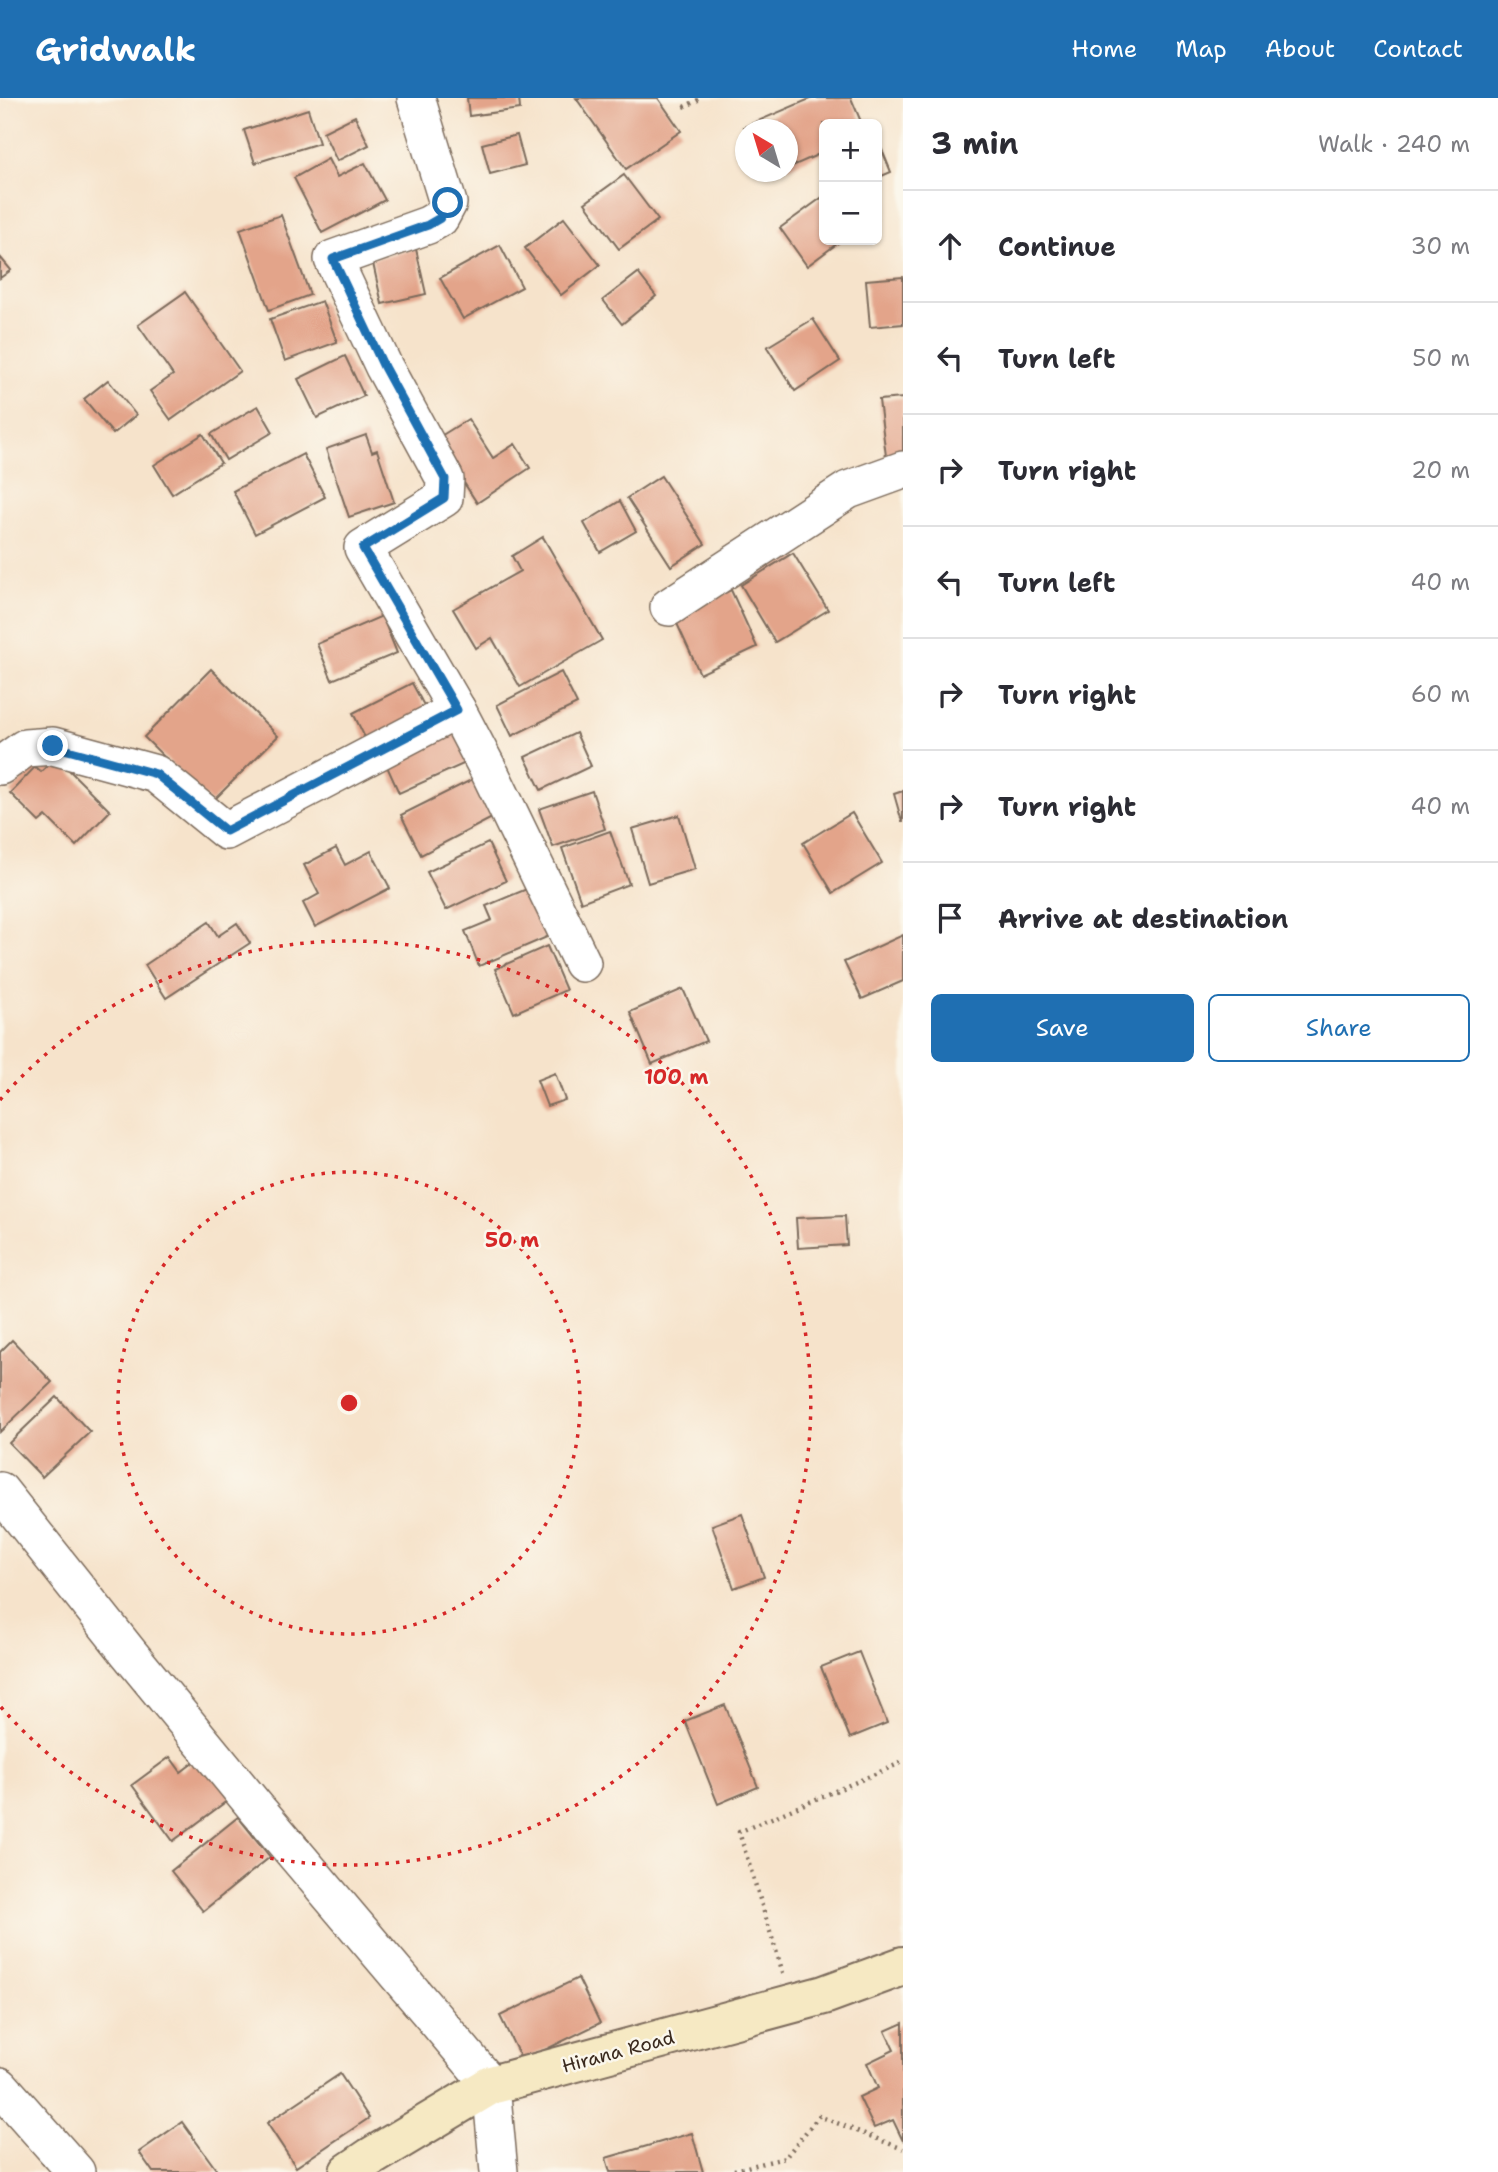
<!DOCTYPE html>
<meta charset="utf-8">
<style>
:root{--surface:#fff;--page:#f2f2f3;--text:#2b2b33;--muted:#7c7c81;--line:#e1e1e2;--accent:#1f6fb2}
body{margin:0;font-family:"Shantell Sans",sans-serif;background:var(--page);color:var(--text)}
.controls{position:absolute;right:21px;top:21px;display:grid;overflow:hidden;border-radius:10px;box-shadow:0 2px 5px #0004}
.controls button{width:63px;height:63px;display:grid;place-items:center;padding:0;border:0;border-bottom:2px solid var(--line);background:var(--surface);color:var(--text);font:35px sans-serif}
.compass{position:absolute;left:735px;top:21px;width:63px;height:63px;border-radius:50%;background:var(--surface);box-shadow:0 2px 5px #0004;rotate:322deg}
.stop{position:absolute;width:21px;height:21px;margin:-16px;border:5px solid #1f6fb2;border-radius:50%;background:#fff}
.stop.end{background:#1f6fb2;border-color:#fff;box-shadow:0 2px 7px #0008}
.list{margin:0;padding:0;list-style:none}
h2{display:flex;justify-content:space-between;align-items:center;height:91px;margin:0;padding:0 28px;font-size:30px}
h2 small{font-size:23px;font-weight:400;color:var(--muted)}
.list li{display:grid;grid-template-columns:46px 1fr auto;gap:21px;align-items:center;box-sizing:border-box;height:112px;padding:0 28px;border-top:2px solid var(--line)}
.list b{display:block;font-size:26px;white-space:nowrap}
.list em{font-size:23px;font-style:normal;color:var(--muted)}
.actions{display:flex;gap:14px;padding:21px 28px}
.actions a{flex:1;padding:16px 0;border:2px solid var(--accent);border-radius:10px;text-align:center;font-size:24px;color:var(--accent)}
.actions .main{background:var(--accent);color:#fff}
.icon{flex:none;width:38px;height:38px;fill:none;stroke:currentColor;stroke-width:2;stroke-linecap:round;stroke-linejoin:round}
.map{position:relative;flex:none;width:903px;height:2074px;overflow:hidden}
header{display:flex;align-items:center;gap:42px;box-sizing:border-box;height:98px;padding:0 35px;background:var(--accent);color:#fff}
header strong{font-size:33px}
nav{display:flex;gap:38px;margin-inline-start:auto;font-size:24px}
main{display:flex}
aside{flex:1;background:var(--surface)}
.map>svg:first-child{display:block}
.building{fill:#e3a48a}
.lines{fill:none;stroke-linecap:round;stroke-linejoin:round}
.street-casing{stroke:#7c6b5b;stroke-width:40}
.secondary-casing{stroke:#7c6b5b;stroke-width:42}
.path{stroke:#7c6b5b;stroke-width:4.5;stroke-dasharray:2 5;stroke-linecap:butt}
.street{stroke:#fff;stroke-width:37}
.secondary{stroke:#f6e9c3;stroke-width:38}
.route{stroke:#1f6fb2;stroke-width:9}
.ring{fill:none;stroke:#d62828;stroke-width:3.5;stroke-dasharray:3.5 7}
.labels{text-anchor:middle;stroke-width:5;stroke-linejoin:round;paint-order:stroke}
.street-label{font-size:19px;fill:#3b2a1e;stroke:#fbf7ec}
.centre{fill:#d62828;stroke:#fbf7ec;stroke-width:3.5}
.ring-label{font-size:21px;text-anchor:middle;font-weight:bold;fill:#d62828;stroke:#fbf7ec;stroke-width:5;stroke-linejoin:round;paint-order:stroke}
</style>
<header>
<strong>Gridwalk</strong>
<nav><a>Home</a><a>Map</a><a>About</a><a>Contact</a></nav>
</header>
<main>
<div class="map">
<svg width="903" height="2074" viewBox="0 0 903 2074">
<rect width="100%" height="100%" fill="#fbf7ec"/>
<filter id="ink" filterUnits="userSpaceOnUse"><feTurbulence type="fractalNoise" baseFrequency=".0143" numOctaves="2"/><feDisplacementMap in="SourceGraphic" scale="14" xChannelSelector="R" yChannelSelector="G"/><feConvolveMatrix kernelMatrix="1 2 1 2 8 2 1 2 1" color-interpolation-filters="sRGB"/></filter>
<filter id="wash" filterUnits="userSpaceOnUse"><feTurbulence type="fractalNoise" baseFrequency=".00686" numOctaves="4" result="noise"/><feDisplacementMap in="SourceGraphic" scale="28" xChannelSelector="R" yChannelSelector="G"/><feGaussianBlur stdDeviation="1.57" result="paint"/><feColorMatrix in="noise" values="0 0 0 0 0 0 0 0 0 0 0 0 0 0 0 0 0 1.4 0 .05"/><feComposite in="paint" operator="in"/></filter>
<g filter="url(#wash)">
<rect width="100%" height="100%" fill="#f6e3cb"/>
<g id="blocks">
<!-- building -->
<g class="building">
<path d="M467,0H519L520,11L469,18Z"/>
<path d="M576,0H658L681,33L626,71Z"/>
<path d="M812,0H851L862,26H824V54L788,70V32H745L744,29Z"/>
<path d="M308,11L319,45L255,65L244,32Z"/>
<path d="M355,18L369,47L337,63L323,34Z"/>
<path d="M517,37L525,67L490,76L482,46Z"/>
<path d="M882,52L891,74L877,80V55Z"/>
<path d="M328,61L337,79L365,65L385,102L322,135L294,80Z"/>
<path d="M624,77L658,122L619,151L585,105Z"/>
<path d="M824,98V142H842L807,168L780,130Z"/>
<path d="M281,117L310,197L269,212L240,131Z"/>
<path d="M564,120L600,167L561,197L525,150Z"/>
<path d="M500,147L522,189L463,221L440,180Z"/>
<path d="M416,151L426,196L382,206L372,161Z"/>
<path d="M0,159L11,172L0,180Z"/>
<path d="M638,175L656,198L622,226L603,202Z"/>
<path d="M903,179V226L870,229L866,182Z"/>
<path d="M185,194L240,273L171,322L150,293L173,277L138,227Z"/>
<path d="M322,203L337,244L285,263L270,221Z"/>
<path d="M813,221L840,263L795,293L767,249Z"/>
<path d="M345,258L364,298L317,320L298,281Z"/>
<path d="M108,282L136,317L113,336L84,301Z"/>
<path d="M903,300V356L886,358L879,302Z"/>
<path d="M258,308L273,334L226,362L211,336Z"/>
<path d="M468,321L493,360L515,346L530,370L477,405L436,341Z"/>
<path d="M203,336L221,365L172,396L154,367Z"/>
<path d="M366,337L372,354L377,352L394,404L349,419L326,351Z"/>
<path d="M303,356L325,399L255,436L233,393Z"/>
<path d="M661,378L705,446L671,468L627,400Z"/>
<path d="M620,403L636,433L600,454L584,425Z"/>
<path d="M543,439L602,542L520,589L492,540L476,550L453,511L520,473L512,458Z"/>
<path d="M793,455L828,512L775,544L741,487Z"/>
<path d="M731,492L757,549L700,576L674,519Z"/>
<path d="M382,518L397,555L332,582L317,546Z"/>
<path d="M211,571L278,638L211,705L144,639Z"/>
<path d="M561,574L577,606L512,638L497,607Z"/>
<path d="M412,585L428,615L368,646L353,615Z"/>
<path d="M455,631L470,663L399,695L385,664Z"/>
<path d="M576,635L591,668L541,692L525,659Z"/>
<path d="M56,659L110,713L76,748L46,718L39,724L10,695L35,669L41,674Z"/>
<path d="M473,681L492,720L421,757L401,717Z"/>
<path d="M592,693L605,731L553,749L539,711Z"/>
<path d="M903,693V724H902L894,696Z"/>
<path d="M852,715L882,765L833,795L803,745Z"/>
<path d="M679,717L695,771L648,785L632,731Z"/>
<path d="M610,733L629,786L581,804L562,750Z"/>
<path d="M488,745L506,783L446,812L427,774Z"/>
<path d="M336,750L345,767L371,753L390,790L315,829L303,805L319,796L304,767Z"/>
<path d="M534,788L554,836L479,868L465,833L492,822L486,808Z"/>
<path d="M209,824L218,838L237,825L250,845L166,900L145,867Z"/>
<path d="M903,837V883L862,901L844,864Z"/>
<path d="M547,848L566,892L514,915L495,871Z"/>
<path d="M683,891L706,943L652,966L630,914Z"/>
<path d="M555,975L565,1002L547,1008L537,982Z"/>
<path d="M845,1118L847,1147L798,1150L796,1120Z"/>
<path d="M12,1242L52,1284L0,1334V1254Z"/>
<path d="M57,1299L90,1334L42,1379L9,1345Z"/>
<path d="M742,1416L764,1479L734,1490L712,1427Z"/>
<path d="M859,1554L887,1625L850,1640L821,1569Z"/>
<path d="M725,1607L758,1689L718,1706L685,1623Z"/>
<path d="M202,1658L232,1699L173,1743L132,1687L170,1659L181,1674Z"/>
<path d="M238,1719L270,1759L203,1813L171,1773Z"/>
<path d="M578,1880L600,1925L522,1963L500,1918Z"/>
<path d="M903,1925V2043L893,2022L874,2030L859,1999L878,1990L867,1965L894,1952L885,1933Z"/>
<path d="M340,1976L369,2020L296,2069L267,2025Z"/>
<path d="M182,2024L218,2074H153L139,2054Z"/>
<path d="M692,2035L703,2074H610L606,2060Z"/>
</g>
</g>
</g>
<g filter="url(#ink)">
<use href="#blocks" fill-opacity="0" stroke="#7c6b5b" stroke-width="2"/>
<g class="lines">
<defs>
<g id="street">
<path d="M416,0L448,105L440,120L428,127L333,161L384,269L445,381L444,400L363,450L457,612L490,675L582,865"/>
<path d="M669,509L848,392L903,372"/>
<path d="M0,668L25,650L53,648L156,676L226,733L457,612"/>
<path d="M0,1393L128,1554L257,1711L491,1987L499,2074"/>
<path d="M0,1988L76,2074"/>
</g>
<path id="secondary" d="M349,2074L371,2059L491,1987L824,1897L903,1868"/>
</defs>
<!-- street casing -->
<use href="#street" class="street-casing"/>
<!-- secondary casing -->
<use href="#secondary" class="secondary-casing"/>
<!-- path -->
<g class="path">
<path d="M684,9L702,0"/>
<path d="M783,1875L739,1734L903,1664"/>
<path d="M734,2072L785,2060L819,2018L903,2051"/>
</g>
<!-- street -->
<use href="#street" class="street"/>
<!-- secondary -->
<use href="#secondary" class="secondary"/>
</g>
</g>
<g class="lines" filter="url(#ink)">
<!-- route -->
<path class="route" d="M53,648L156,676L226,733L457,612L363,450L444,400L445,381L384,269L333,161L428,127L440,120L448,105"/>
</g>
<!-- distance rings -->
<g class="ring">
<circle cx="349" cy="1305" r="231"/>
<path d="M0 1002A462 462 0 1 1 0 1608"/>
</g>
<g class="labels">
<!-- street labels -->
<g class="street-label">
<text transform="translate(618 1953) rotate(-15)" y="7">Hirana Road</text>
</g>
</g>
<circle cx="349" cy="1305" r="10" class="centre"/>
<g class="ring-label">
<text x="676" y="986">100 m</text>
<text x="512" y="1149">50 m</text>
</g>
</svg>
<div class="controls">
<button>+</button>
<button>−</button>
</div>
<svg class="compass" viewBox="-18 -18 36 36"><path d="M0-13l5 13h-10z" fill="#e53935"/><path d="M0 13l5-13h-10z" fill="#7c7c81"/></svg>
<div class="stop" style="left:448px;top:105px"></div>
<div class="stop end" style="left:53px;top:648px"></div>
</div>
<aside>
<h2>3 min<small>Walk · 240 m</small></h2>
<ul class="list">
<li><svg class="icon" aria-label="ahead" viewBox="0 0 24 24"><path d="M12 20V5M6 11l6-6 6 6"/></svg><div><b>Continue</b></div><em>30 m</em></li>
<li><svg class="icon" aria-label="left" viewBox="0 0 24 24"><path d="M17 20v-9H6M10 6l-5 5 5 5"/></svg><div><b>Turn left</b></div><em>50 m</em></li>
<li><svg class="icon" aria-label="right" viewBox="0 0 24 24"><path d="M7 20v-9h11M14 6l5 5-5 5"/></svg><div><b>Turn right</b></div><em>20 m</em></li>
<li><svg class="icon" aria-label="left" viewBox="0 0 24 24"><path d="M17 20v-9H6M10 6l-5 5 5 5"/></svg><div><b>Turn left</b></div><em>40 m</em></li>
<li><svg class="icon" aria-label="right" viewBox="0 0 24 24"><path d="M7 20v-9h11M14 6l5 5-5 5"/></svg><div><b>Turn right</b></div><em>60 m</em></li>
<li><svg class="icon" aria-label="right" viewBox="0 0 24 24"><path d="M7 20v-9h11M14 6l5 5-5 5"/></svg><div><b>Turn right</b></div><em>40 m</em></li>
<li><svg class="icon" aria-label="arrive" viewBox="0 0 24 24"><path d="M6 21V4h12l-3 4 3 4H6"/></svg><div><b>Arrive at destination</b></div></li>
</ul>
<div class="actions"><a class="main">Save</a><a>Share</a></div>
</aside>
</main>
